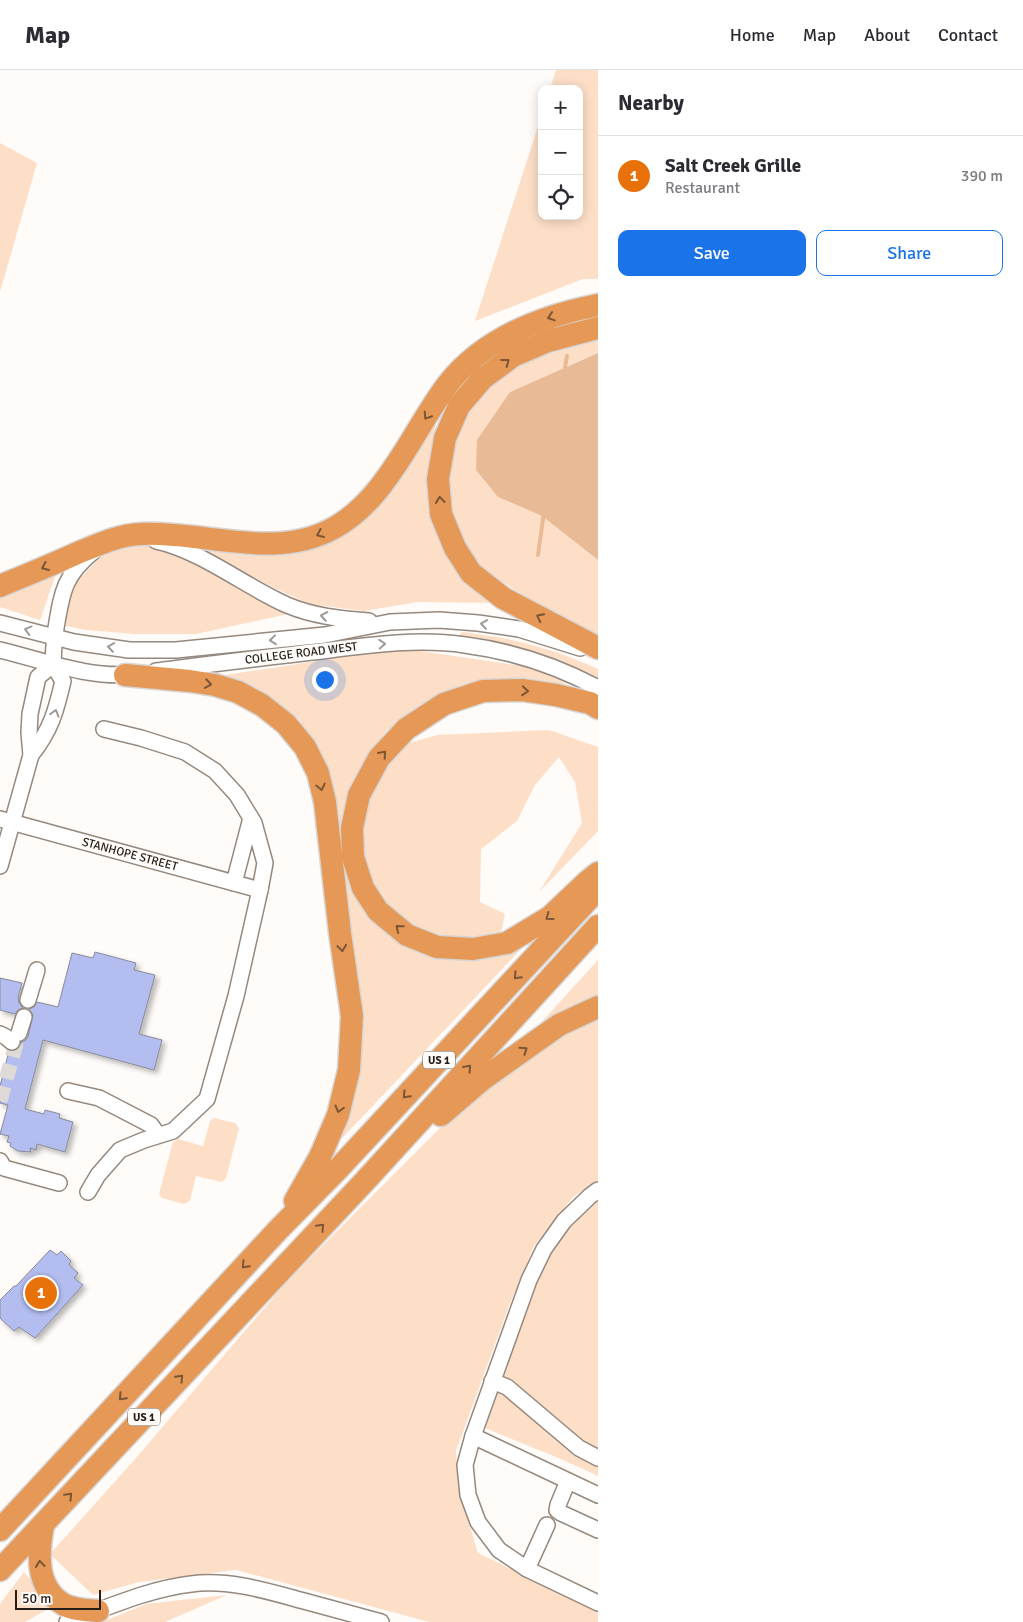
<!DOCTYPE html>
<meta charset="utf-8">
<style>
:root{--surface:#fff;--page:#f2f2f3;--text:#2b2b33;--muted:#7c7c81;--line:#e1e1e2;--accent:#1a73e8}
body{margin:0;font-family:Signika,sans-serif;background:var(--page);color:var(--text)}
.controls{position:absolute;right:15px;top:15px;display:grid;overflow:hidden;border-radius:10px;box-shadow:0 2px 12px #0003}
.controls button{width:45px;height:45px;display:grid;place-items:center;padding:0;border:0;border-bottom:1px solid var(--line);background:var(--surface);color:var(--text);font:25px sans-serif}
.scale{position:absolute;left:15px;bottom:12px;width:86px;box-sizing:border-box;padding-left:5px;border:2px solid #231e1a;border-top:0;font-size:14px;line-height:18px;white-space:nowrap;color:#231e1a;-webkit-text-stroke:4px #fefbf8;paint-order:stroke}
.you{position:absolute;left:324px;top:609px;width:18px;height:18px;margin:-12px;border:4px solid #fff;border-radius:50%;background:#1a73e8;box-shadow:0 0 0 8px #1a73e833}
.badge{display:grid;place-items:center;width:32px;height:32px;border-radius:50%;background:var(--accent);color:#fff;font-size:16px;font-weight:700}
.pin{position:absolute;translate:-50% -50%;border:2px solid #fff;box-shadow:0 1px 5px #0006}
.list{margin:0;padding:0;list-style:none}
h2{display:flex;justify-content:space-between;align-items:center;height:65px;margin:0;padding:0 20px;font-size:21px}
h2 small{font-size:16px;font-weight:400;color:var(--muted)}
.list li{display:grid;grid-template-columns:32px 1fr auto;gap:15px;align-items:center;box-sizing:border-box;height:80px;padding:0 20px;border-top:1px solid var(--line)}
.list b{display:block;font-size:19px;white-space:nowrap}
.list p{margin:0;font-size:16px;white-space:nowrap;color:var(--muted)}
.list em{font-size:16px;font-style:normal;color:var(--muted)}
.actions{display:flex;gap:10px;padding:15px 20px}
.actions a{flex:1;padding:11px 0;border:1px solid var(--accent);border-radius:10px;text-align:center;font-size:18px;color:var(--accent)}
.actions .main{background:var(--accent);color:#fff}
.icon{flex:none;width:28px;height:28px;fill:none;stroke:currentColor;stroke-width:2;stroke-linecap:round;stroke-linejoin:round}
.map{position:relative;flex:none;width:598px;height:1552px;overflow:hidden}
header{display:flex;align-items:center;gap:30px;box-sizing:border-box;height:70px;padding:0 25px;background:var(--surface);border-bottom:1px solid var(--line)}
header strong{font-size:24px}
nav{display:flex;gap:28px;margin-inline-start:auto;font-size:18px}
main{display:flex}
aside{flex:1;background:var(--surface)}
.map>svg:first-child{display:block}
.green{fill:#fddfc8}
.water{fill:#e8ba96}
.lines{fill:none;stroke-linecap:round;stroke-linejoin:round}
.stream{stroke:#e8ba96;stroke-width:4}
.building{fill:#b3bdf0;stroke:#878a98;filter:url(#shadow)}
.minor-tunnel{stroke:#dddad7;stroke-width:15;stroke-dasharray:15 8;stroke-linecap:butt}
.minor-casing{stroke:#95887e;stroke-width:18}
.highway-casing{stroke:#d7d6d6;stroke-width:25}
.minor{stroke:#fff;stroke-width:15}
.highway{stroke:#e69956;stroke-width:22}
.oneway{stroke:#7b5535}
.oneway2{stroke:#9c9a98}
.labels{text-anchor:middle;stroke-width:4;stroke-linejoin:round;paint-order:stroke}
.shield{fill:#fefbf8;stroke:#65605d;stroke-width:1}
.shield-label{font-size:11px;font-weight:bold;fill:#231e1a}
.street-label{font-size:12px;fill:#231e1a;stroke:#fefbf8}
</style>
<header>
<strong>Map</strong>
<nav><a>Home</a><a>Map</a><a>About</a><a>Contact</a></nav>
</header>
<main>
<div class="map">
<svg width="598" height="1552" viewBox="0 0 598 1552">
<defs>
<filter id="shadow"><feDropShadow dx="3.5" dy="3.5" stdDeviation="2.5" flood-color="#0004"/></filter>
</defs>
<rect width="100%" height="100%" fill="#fefbf8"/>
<!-- green -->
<g class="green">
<path d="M556,0H598V209H583L475,251L542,44V146H579V19H550Z"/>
<path d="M0,73L37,93L0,222Z"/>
<path d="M598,266V283L510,322L498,427L542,446L598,490V565L531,530L483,499L457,460L446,428V378L476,321L570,269Z"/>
<path d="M437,346L433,379L430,440L456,502L498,533L418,532L364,541L310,534L276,519L187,471L339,465Z"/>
<path d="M146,475L182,484L288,544L196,564H134L86,560L61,555L74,514L106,482Z"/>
<path d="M58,498L40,550L0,537V519Z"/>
<path d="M461,562C513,568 550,577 598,599V608L529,582L460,567Z"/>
<path d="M400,578L535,598L573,613L460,616L386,661L356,709L343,752L391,860L523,877L330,1081L355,1009L327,701L299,649L253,619L226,605Z"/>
<path d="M549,660L598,677V761L539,822L582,753L575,712L559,687L535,715L517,751L481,779L480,832L505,844L501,863L454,869L413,859L367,812L361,738L399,676L437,665Z"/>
<path d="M598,890V929L538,956Z"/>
<path d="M598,946V1111L573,1127L534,1176L509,1236L456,1381L458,1417L478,1483L598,1541V1552H429L236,1500L139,1512L93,1525L50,1484L136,1388L291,1207L455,1043L531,982Z"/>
<path d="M214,1048L235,1053L239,1058L226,1108L222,1112L196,1106L190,1131L184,1134L162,1128L159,1124L173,1072L178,1069L203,1076L210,1051Z"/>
<path d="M598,1129V1406L561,1389L485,1358L509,1283L548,1186L575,1146Z"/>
<path d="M24,1502L52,1537L25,1552H0V1534Z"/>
<path d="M227,1525L165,1552H102L146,1534Z"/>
</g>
<!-- water -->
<path class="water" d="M598,283V490L542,446L498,427L476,400L477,370L510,322Z"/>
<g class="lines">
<!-- stream -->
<g class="stream">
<path d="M567,286L565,297L567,301"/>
<path d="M538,485L544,442"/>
</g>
</g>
<!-- building -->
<g class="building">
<path d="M95,882L136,893L134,900L155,905L139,964L162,970L154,1000L43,970L25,1039L44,1044L45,1040L60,1044L59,1048L73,1052L65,1082L37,1074L36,1080L30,1078L31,1082L18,1081L10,1076L11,1073L7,1072L9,1066L0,1064L8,1035L0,1033V1016L9,981H15L19,978L21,972L26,970L28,966L33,945L29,939L34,937L37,932L58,937L72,883L93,888Z"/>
<path d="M0,908L22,913L18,927L19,933L23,938L18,940L15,944L0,940Z"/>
<path d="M50,1180L57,1185L61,1181L71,1191L69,1195L78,1203L74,1208L83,1215L35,1268L19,1257L14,1261L0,1248V1230L14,1216H16Z"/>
</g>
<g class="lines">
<!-- minor-tunnel -->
<path class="minor-tunnel" d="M0,1031L19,963"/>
<defs>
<g id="minor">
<path d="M156,471C202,481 244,516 287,535C313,546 340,549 369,551"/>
<path d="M0,553L74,572L129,580H176L325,565L390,552L439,550L478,553L519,559L580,578"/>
<path d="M0,580C43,590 88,609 134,604"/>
<path d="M156,601C212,594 267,587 322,581C369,575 418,568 465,575C511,581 557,596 598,618"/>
<path d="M31,685C51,660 56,641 63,611C60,606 55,599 54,594C52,585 55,568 56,558C62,522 64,505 94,481"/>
<path d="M0,749L260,820"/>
<path d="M0,796L31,685L29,663L30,644L38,607L54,594"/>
<path d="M234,813L251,748"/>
<path d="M28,930L37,900"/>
<path d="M19,963L24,947"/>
<path d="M0,964L6,967L12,972"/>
<path d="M68,1021L99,1028L151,1055L158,1065"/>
<path d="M0,1091L4,1098L59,1113"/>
<path d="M598,1120L590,1126L564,1151L544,1179L529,1210L473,1366L465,1395L468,1425L478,1452L499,1480L527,1499L598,1533"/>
<path d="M88,1122L98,1105L120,1080L144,1070L173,1061L207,1029L236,926L260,820L265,793L254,753L237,725L215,701L185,682L141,668L104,659"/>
<path d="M492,1311L507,1317L579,1378L598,1388"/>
<path d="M473,1366L598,1425"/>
<path d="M568,1411L558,1435L557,1440L561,1443L598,1460"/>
<path d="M527,1499L547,1455"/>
<path d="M67,1552C107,1538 148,1519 191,1514C229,1509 267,1521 304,1531C329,1538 355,1545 381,1552"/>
</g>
<g id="highway">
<path d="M598,258L548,271L513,286L482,309L459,336L445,368L438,409L441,444L455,478L471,503L503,528L598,578"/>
<path d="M0,516C24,506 49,496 73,485C95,476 117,465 141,464C205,461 275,491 334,458C366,440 386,411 405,381C419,359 432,335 448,314C484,268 542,246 598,235"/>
<path d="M125,605L190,611L215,615L238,622L262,635L286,654L305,677L318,703L325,732L340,863L352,946L349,1000L338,1045L320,1087L295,1131"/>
<path d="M598,638L590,633L556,625L522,620L483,621L444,634L406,659L379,688L359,725L352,758L353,787L363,818L378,841L407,865L437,877L473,879L507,873L550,847L588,811L598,803"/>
<path d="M441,1045L483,1009L559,955L598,937"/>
<path d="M43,1455C38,1483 35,1517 63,1534C73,1540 87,1540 98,1541"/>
<path d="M0,1460L278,1160L338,1099L598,819"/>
<path d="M0,1500L365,1111L598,856"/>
</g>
</defs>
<!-- minor casing -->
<use href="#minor" class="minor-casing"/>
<!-- highway casing -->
<use href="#highway" class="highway-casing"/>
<!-- minor -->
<use href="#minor" class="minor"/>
<!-- highway -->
<use href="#highway" class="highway"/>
</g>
<!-- one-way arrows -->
<defs><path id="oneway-chevron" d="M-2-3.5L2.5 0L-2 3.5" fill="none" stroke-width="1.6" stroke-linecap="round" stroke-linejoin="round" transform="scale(1.25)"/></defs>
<g class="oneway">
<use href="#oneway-chevron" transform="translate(551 247) rotate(162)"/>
<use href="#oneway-chevron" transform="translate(506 292) rotate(-37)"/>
<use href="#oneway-chevron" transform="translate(427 346) rotate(123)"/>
<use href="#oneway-chevron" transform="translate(440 430) rotate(-96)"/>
<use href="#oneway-chevron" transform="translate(320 464) rotate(157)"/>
<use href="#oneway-chevron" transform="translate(45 497) rotate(157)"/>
<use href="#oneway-chevron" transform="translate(540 547) rotate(-153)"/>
<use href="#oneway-chevron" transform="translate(208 614) rotate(10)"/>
<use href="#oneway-chevron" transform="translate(525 621) rotate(5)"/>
<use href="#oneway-chevron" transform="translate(383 684) rotate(-49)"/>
<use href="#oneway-chevron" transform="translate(321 717) rotate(77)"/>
<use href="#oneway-chevron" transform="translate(549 847) rotate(144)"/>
<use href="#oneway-chevron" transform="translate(399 858) rotate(-140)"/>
<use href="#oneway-chevron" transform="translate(342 878) rotate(82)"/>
<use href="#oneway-chevron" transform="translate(517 906) rotate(133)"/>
<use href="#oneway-chevron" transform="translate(524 980) rotate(-35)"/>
<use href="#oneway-chevron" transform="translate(468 998) rotate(-48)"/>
<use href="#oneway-chevron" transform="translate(406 1025) rotate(133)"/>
<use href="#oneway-chevron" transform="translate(339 1039) rotate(105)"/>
<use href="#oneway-chevron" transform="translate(321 1157) rotate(-47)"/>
<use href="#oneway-chevron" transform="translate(245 1195) rotate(133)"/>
<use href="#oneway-chevron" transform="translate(180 1308) rotate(-47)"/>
<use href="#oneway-chevron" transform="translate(122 1327) rotate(133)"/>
<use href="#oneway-chevron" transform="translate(69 1426) rotate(-47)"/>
<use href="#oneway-chevron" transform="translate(40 1494) rotate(-96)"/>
</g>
<g class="oneway2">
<use href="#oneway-chevron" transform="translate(324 546) rotate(-170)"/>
<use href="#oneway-chevron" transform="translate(484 554) rotate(-172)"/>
<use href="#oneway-chevron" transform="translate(28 560) rotate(-165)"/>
<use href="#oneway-chevron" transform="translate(273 570) rotate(174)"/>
<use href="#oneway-chevron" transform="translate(382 574) rotate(-4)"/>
<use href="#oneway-chevron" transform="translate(111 577) rotate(-172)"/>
<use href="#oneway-chevron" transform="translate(55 643) rotate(-74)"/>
</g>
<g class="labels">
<!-- shield labels -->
<g class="shield">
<rect x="423" y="981.5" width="32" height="17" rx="4"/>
<rect x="128" y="1338.5" width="32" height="17" rx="4"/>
</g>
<g class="shield-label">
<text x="439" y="994">US 1</text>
<text x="144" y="1351">US 1</text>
</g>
<!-- street labels -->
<g class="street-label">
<text transform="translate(301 583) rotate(-7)" y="4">COLLEGE ROAD WEST</text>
<text transform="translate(130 784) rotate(15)" y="4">STANHOPE STREET</text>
</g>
</g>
</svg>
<div class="controls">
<button>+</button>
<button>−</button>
<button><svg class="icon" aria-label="locate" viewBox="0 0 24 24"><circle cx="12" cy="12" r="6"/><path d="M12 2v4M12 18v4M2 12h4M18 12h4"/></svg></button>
</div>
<div class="scale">50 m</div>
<div class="you"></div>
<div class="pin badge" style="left:41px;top:1223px;background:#e8710a">1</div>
</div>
<aside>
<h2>Nearby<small></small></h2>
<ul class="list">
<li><span class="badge" style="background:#e8710a">1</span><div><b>Salt Creek Grille</b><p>Restaurant</p></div><em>390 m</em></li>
</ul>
<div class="actions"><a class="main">Save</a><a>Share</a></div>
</aside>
</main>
